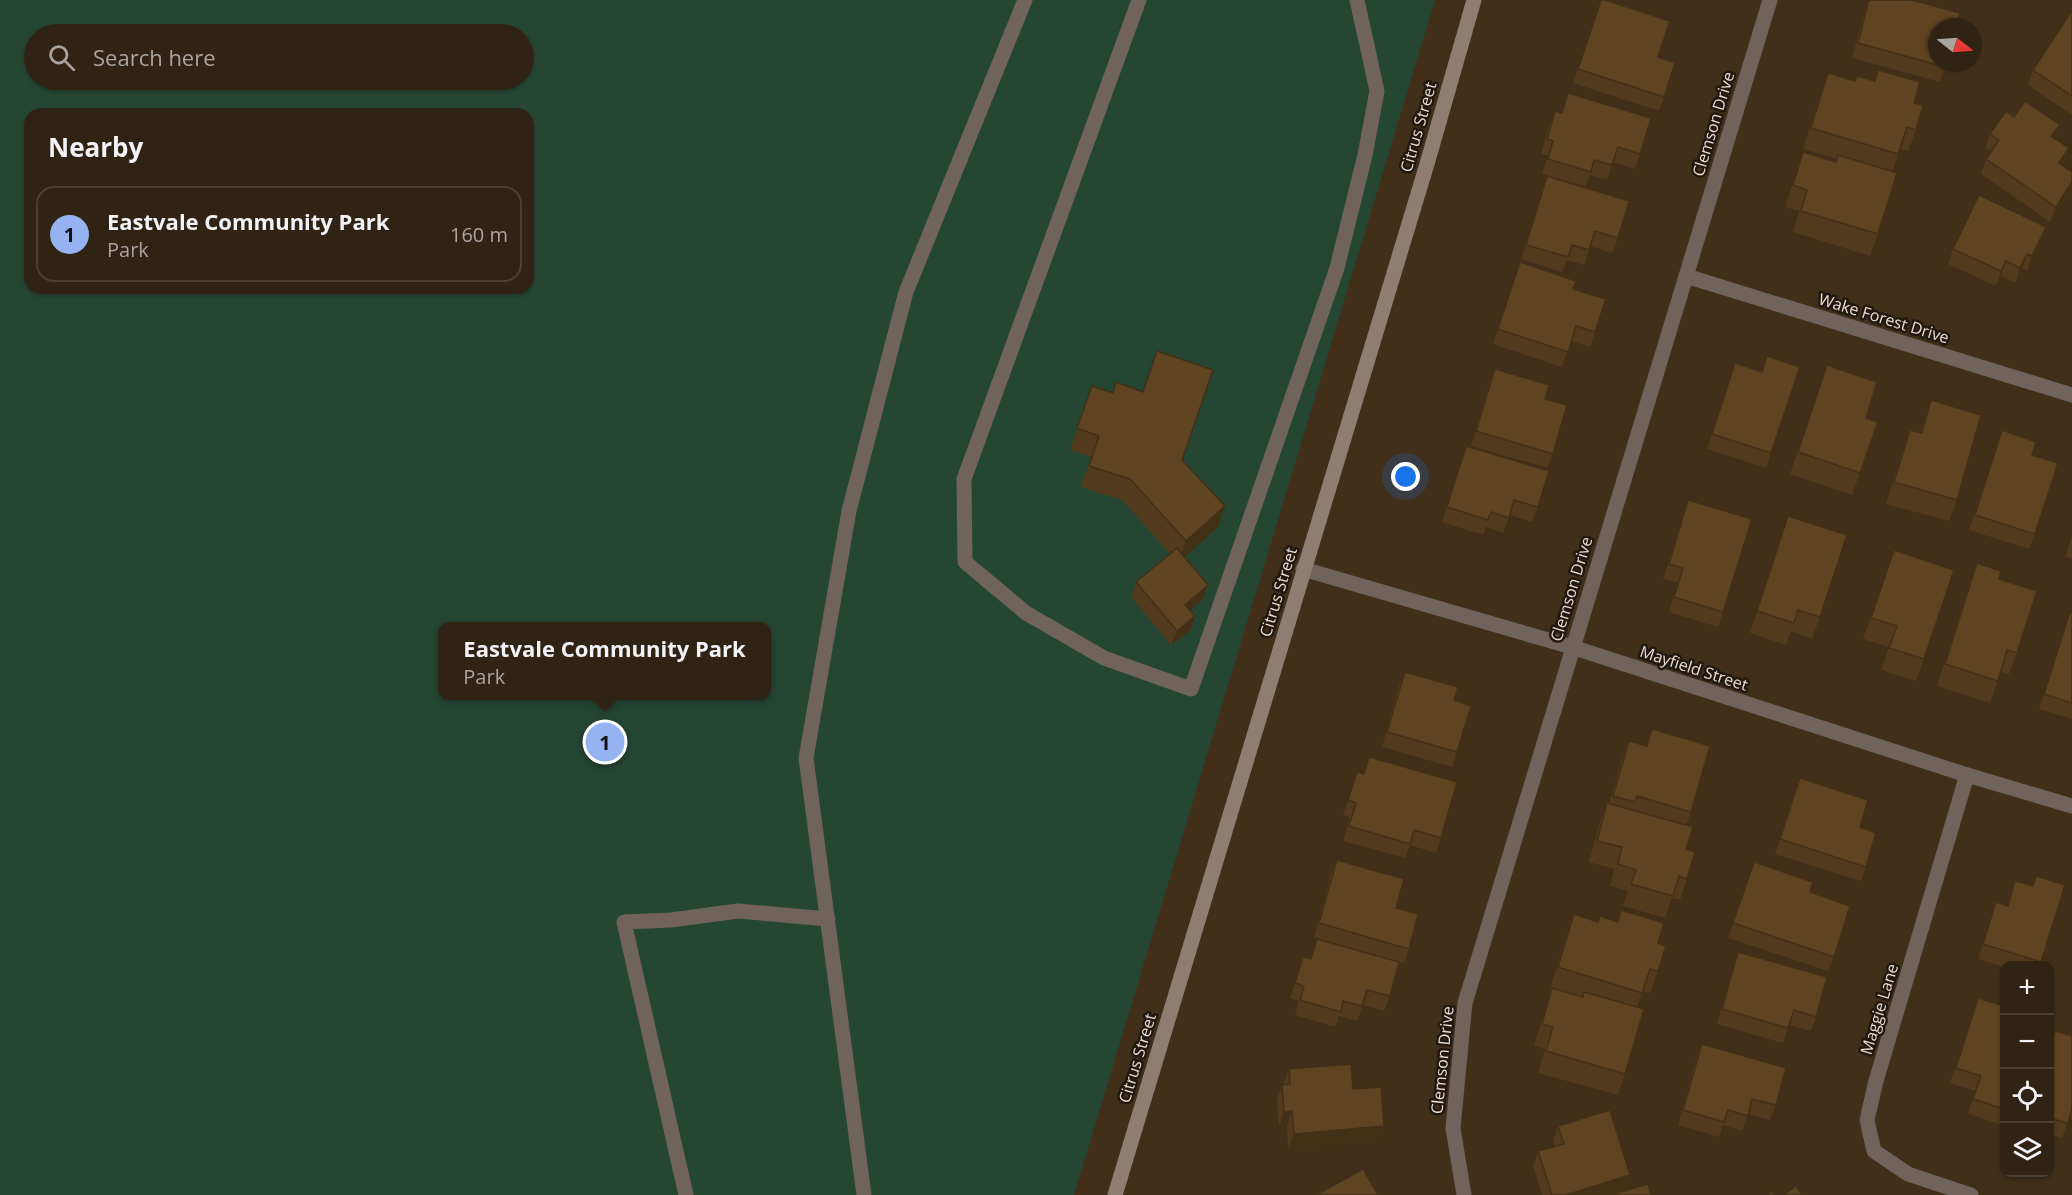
<!DOCTYPE html>
<meta charset="utf-8">
<style>
:root{--surface:#312314;--page:#392b1d;--text:#f1f3f6;--muted:#a8a4a0;--line:#4c4034;--accent:#95b2f1}
body{margin:0;font-family:"Open Sans",sans-serif;background:var(--page);color:var(--text)}
.controls{position:absolute;right:18px;bottom:18px;display:grid;overflow:hidden;border-radius:12px;box-shadow:0 2px 4px #0004}
.controls button{width:54px;height:54px;display:grid;place-items:center;padding:0;border:0;border-bottom:2px solid var(--line);background:var(--surface);color:var(--text);font:30px sans-serif}
.compass{position:absolute;left:1928px;top:18px;width:54px;height:54px;border-radius:50%;background:var(--surface);box-shadow:0 2px 4px #0004;rotate:107deg}
.you{position:absolute;left:1406px;top:477px;width:21px;height:21px;margin:-15px;border:4px solid #fff;border-radius:50%;background:#1a73e8;box-shadow:0 0 0 9px #1a73e833}
.badge{display:grid;place-items:center;width:39px;height:39px;border-radius:50%;background:var(--accent);color:#111;font-size:20px;font-weight:700}
.pin{position:absolute;translate:-50% -50%;border:3px solid #fff;box-shadow:0 2px 6px #0006}
.popup{position:absolute;left:438px;top:622px;width:333px;height:78px;box-sizing:border-box;display:grid;place-content:center;border-radius:12px;background:var(--surface);filter:drop-shadow(0 2px 4px #0005);font-size:20px;white-space:nowrap;color:var(--muted)}
.popup b{font-size:22px;color:var(--text)}
.popup::after{content:'';position:absolute;left:50%;top:100%;margin-left:-12px;border:12px solid transparent;border-top-color:var(--surface)}
.list{margin:0;padding:0;list-style:none}
h2{display:flex;justify-content:space-between;align-items:center;height:78px;margin:0;padding:0 24px;font-size:26px}
h2 small{font-size:20px;font-weight:400;color:var(--muted)}
.list li{display:grid;grid-template-columns:39px 1fr auto;gap:18px;align-items:center;box-sizing:border-box;height:96px;margin:0 12px 12px;padding:0 12px;border:2px solid var(--line);border-radius:18px}
.list b{display:block;font-size:22px;white-space:nowrap}
.list p{margin:0;font-size:20px;white-space:nowrap;color:var(--muted)}
.list em{font-size:20px;font-style:normal;color:var(--muted)}
.icon{flex:none;width:33px;height:33px;fill:none;stroke:currentColor;stroke-width:2;stroke-linecap:round;stroke-linejoin:round}
.map{position:relative;flex:none;width:2072px;height:1195px;overflow:hidden}
.search{position:absolute;background:var(--surface);box-shadow:0 2px 4px #0004;left:24px;top:24px;width:510px;height:66px;display:flex;align-items:center;gap:15px;box-sizing:border-box;padding:0 21px;border-radius:33px;color:var(--muted);font-size:22px}
.panel{position:absolute;background:var(--surface);box-shadow:0 2px 4px #0004;left:24px;top:108px;width:510px;height:186px;border-radius:18px}
.map>svg:first-child{display:block}
.green{fill:#264634;fill-rule:evenodd}
.lines{fill:none;stroke-linecap:round;stroke-linejoin:round}
.lane{stroke:#6f635c;stroke-width:15}
.street{stroke:#6f635c;stroke-width:15}
.secondary{stroke:#907d72;stroke-width:15}
.wall{fill:#523a1c}
.shaded-wall{fill:#423017}
.building{fill:#5f4421;stroke:#423017;stroke-width:1.5}
.labels{text-anchor:middle;stroke-width:5;stroke-linejoin:round;paint-order:stroke}
.street-label{font-size:16px;fill:#e8ddd0;stroke:#211910}
</style>
<div class="map">
<svg width="2072" height="1195" viewBox="0 0 2072 1195">
<rect width="100%" height="100%" fill="#412f1a"/>
<!-- green -->
<path class="green" d="M0,0H1435L1074,1195H0ZM34,34H524V80H34ZM30,114H528V288H30ZM443,626H767V696H443Z"/>
<g class="lines">
<!-- lane -->
<g class="lane">
<path d="M1139,0L964,479L965,562L1026,613L1104,658L1191,689L1337,268L1365,155L1377,91L1357,0"/>
<path d="M686,1195L624,922L671,920L738,911L828,919"/>
<path d="M864,1195L806,758L849,511L906,292L1025,0"/>
</g>
<!-- street -->
<g class="street">
<path d="M1686,276L2072,395"/>
<path d="M1303,569L1572,647L1967,775L2072,806"/>
<path d="M1967,775L1876,1081L1867,1120L1874,1151L1908,1174L1971,1195"/>
<path d="M1464,1195L1453,1128L1465,1003L1770,0"/>
</g>
<!-- secondary -->
<path class="secondary" d="M1115,1195L1427,164L1474,0"/>
</g>
<!-- wall -->
<g class="wall">
<path d="M1601,0L1658,57L1664,97L1659,111L1573,83Z"/>
<path d="M1868,0H1912L1945,67L1940,82L1852,58Z"/>
<path d="M2072,13V115L2028,85L2033,70Z"/>
<path d="M1878,70L1914,103L1916,130L1908,151L1900,149L1892,172L1878,234L1870,256L1793,232L1799,211L1785,207L1803,152L1836,161L1837,159L1803,149L1820,95L1828,73L1855,81H1874Z"/>
<path d="M1568,93L1640,154L1635,169L1613,162L1607,180L1590,175L1585,187L1542,174L1548,156L1541,154L1549,126L1555,111L1561,113Z"/>
<path d="M2014,117L2060,125L2055,138L2069,148L2062,165L2071,190L2050,222L1981,174L1986,159L1991,152L1985,148L1990,134Z"/>
<path d="M1547,176L1618,238L1612,253L1591,246L1584,265L1567,260L1562,272L1521,259Z"/>
<path d="M2046,227L2041,242L2027,271L2022,268L2015,283L2001,276L1996,286L1948,264L1953,249Z"/>
<path d="M1520,262L1573,289L1595,332L1590,347L1571,341L1562,367L1493,344Z"/>
<path d="M1157,351L1182,460L1218,527L1184,557L1208,585L1202,600L1190,610L1195,616L1190,631L1171,645L1131,597L1136,582L1170,554L1122,500L1081,487L1091,457L1070,450L1092,386L1113,393L1143,391Z"/>
<path d="M1735,363L1771,453L1766,468L1707,449Z"/>
<path d="M1827,365L1866,418L1860,473L1852,495L1790,474Z"/>
<path d="M1495,369L1545,399L1553,454L1547,468L1471,446L1489,384Z"/>
<path d="M1931,400L1957,500L1949,521L1886,504L1902,452L1910,430L1920,433Z"/>
<path d="M2002,430L2032,455L2035,534L2029,549L1969,530Z"/>
<path d="M1466,446L1538,507L1532,522L1510,515L1503,533L1486,527L1483,535L1442,522Z"/>
<path d="M1688,500L1723,612L1718,627L1669,612L1677,583L1663,579Z"/>
<path d="M1788,516L1820,617L1812,639L1791,631L1786,645L1750,633Z"/>
<path d="M2072,536V559L2065,557Z"/>
<path d="M1894,550L1924,659L1916,681L1881,670L1889,647L1863,639Z"/>
<path d="M1977,563L1999,579L2017,653L2009,674L2001,672L1990,703L1937,686L1969,585Z"/>
<path d="M2070,612L2072,613V719L2039,709Z"/>
<path d="M1405,672L1454,700L1457,752L1452,767L1382,747L1399,686Z"/>
<path d="M1652,729L1691,812L1686,825L1687,879L1680,900L1672,898L1665,918L1623,906L1628,891L1610,886L1614,869L1589,862L1599,825L1607,803L1609,804L1621,762L1629,741L1646,746Z"/>
<path d="M1369,757L1441,838L1436,853L1410,845L1405,858L1343,841L1350,817L1343,815L1357,772L1363,773Z"/>
<path d="M1800,778L1860,827L1866,867L1861,881L1775,854Z"/>
<path d="M1337,860L1396,908L1409,949L1404,963L1399,962L1390,996L1384,1011L1363,1005L1357,1021L1339,1016L1335,1027L1295,1015L1299,1001L1290,998L1303,957L1310,959L1317,939L1374,955L1314,938L1331,874Z"/>
<path d="M2036,876L2041,962L2040,966H2004V967L1978,959L1996,902L2007,905L2015,881L2032,886Z"/>
<path d="M1749,877L1810,892L1834,957L1828,971L1728,938Z"/>
<path d="M1621,910L1658,943V971L1650,993L1643,991L1637,1007L1625,1074L1618,1095L1538,1073L1545,1049L1534,1045L1545,1010L1552,989H1550L1566,936L1574,914L1598,922H1617Z"/>
<path d="M1738,952L1816,1017L1811,1031L1789,1025L1783,1043L1717,1024L1733,967Z"/>
<path d="M1978,998L2004,1006V1122L2003,1125L1968,1114L1975,1091L1950,1083Z"/>
<path d="M2055,1031L2072,1036V1118L2070,1117L2062,1138L2049,1134V1046Z"/>
<path d="M1702,1044L1776,1105L1770,1120L1748,1114L1742,1131L1723,1125L1719,1137L1678,1125L1696,1059Z"/>
<path d="M1289,1069L1353,1089L1379,1141L1288,1148L1287,1126L1279,1127L1277,1100L1282,1085H1283Z"/>
<path d="M1558,1126L1630,1175L1625,1190L1608,1195H1542L1533,1166L1538,1151L1555,1147L1553,1141Z"/>
</g>
<!-- shaded-wall -->
<g class="shaded-wall">
<path d="M2060,125L2054,139L2051,136Z"/>
<path d="M2069,148L2063,162L2053,178L2059,163Z"/>
<path d="M2072,182L2071,190L2050,222L2056,207Z"/>
<path d="M2046,227L2041,242L2027,271L2032,256Z"/>
<path d="M2027,254L2022,268L2015,283L2020,268Z"/>
<path d="M2006,261L2001,276L1996,286L2001,271Z"/>
<path d="M1225,506L1218,527L1178,563L1186,541Z"/>
<path d="M1208,585L1202,600L1180,619L1185,605Z"/>
<path d="M1195,616L1190,631L1171,645L1177,631Z"/>
<path d="M1292,1111L1287,1126L1279,1127L1284,1112Z"/>
<path d="M1384,1126L1379,1141L1288,1148L1294,1134Z"/>
<path d="M1630,1175L1625,1190L1608,1195H1566Z"/>
</g>
<!-- building -->
<g class="building">
<path d="M1601,0H1605L1670,21L1658,57L1675,63L1664,97L1578,69Z"/>
<path d="M1869,0H1912L1960,13L1956,27H1937V63H1946L1945,67L1858,43Z"/>
<path d="M2071,12L2072,13V96L2033,70Z"/>
<path d="M1878,70L1920,82L1914,103L1923,105L1916,130L1907,127L1898,154L1811,128L1828,73L1855,81L1857,76L1875,81Z"/>
<path d="M1568,93L1651,118L1640,154L1618,147L1612,165L1594,160L1591,172L1548,159L1553,141L1547,139L1555,111L1562,113Z"/>
<path d="M2025,101L2060,125L2051,136L2069,148L2059,163L2072,172V182L2056,207L1986,159L1999,140L1990,134L2006,111L2014,117Z"/>
<path d="M1803,152L1836,162L1838,155L1897,173L1878,234L1801,211L1807,190L1793,185Z"/>
<path d="M1547,176L1629,201L1618,238L1595,231L1589,250L1572,245L1568,257L1526,245Z"/>
<path d="M1979,195L2046,227L2032,256L2027,254L2020,268L2006,261L2001,271L1953,249Z"/>
<path d="M1520,262L1576,281L1573,289L1606,299L1595,332L1576,326L1568,352L1498,329Z"/>
<path d="M1157,351L1213,370L1182,460L1225,506L1186,541L1130,479L1089,466L1099,436L1077,428L1092,386L1113,393L1116,382L1143,392Z"/>
<path d="M1767,356L1800,367L1771,453L1712,434L1735,363L1762,372Z"/>
<path d="M1827,365L1877,382L1866,418L1878,422L1860,473L1798,452Z"/>
<path d="M1495,369L1549,385L1545,399L1567,405L1553,454L1476,431Z"/>
<path d="M1931,400L1981,415L1957,500L1894,482L1910,430L1922,433Z"/>
<path d="M2002,430L2036,442L2032,455L2058,463L2035,534L1975,515Z"/>
<path d="M1466,446L1549,471L1538,507L1514,500L1509,518L1491,512L1488,520L1447,507Z"/>
<path d="M1688,500L1752,519L1723,612L1674,597L1683,568L1669,564Z"/>
<path d="M1788,516L1847,535L1820,617L1798,610L1794,623L1757,611Z"/>
<path d="M1177,548L1208,585L1185,605L1195,616L1177,631L1136,582Z"/>
<path d="M1894,550L1954,570L1924,659L1889,648L1897,626L1871,618Z"/>
<path d="M1977,563L2001,571L1999,579L2037,591L2017,653L2007,650L1998,681L1945,664Z"/>
<path d="M2070,612L2072,613V703L2044,694Z"/>
<path d="M1405,672L1458,687L1454,700L1471,706L1457,752L1387,732Z"/>
<path d="M1652,729L1710,746L1691,812L1637,796L1635,802L1613,796L1629,741L1647,746Z"/>
<path d="M1369,757L1457,782L1441,838L1414,830L1410,844L1349,826L1356,803L1348,800L1357,772L1364,774Z"/>
<path d="M1800,778L1868,800L1860,827L1876,833L1866,867L1780,839Z"/>
<path d="M1607,803L1693,827L1686,849L1695,852L1687,879L1679,876L1673,896L1631,884L1636,870L1618,864L1622,847L1597,841Z"/>
<path d="M1337,860L1404,879L1396,908L1418,914L1409,949L1319,923Z"/>
<path d="M1754,862L1813,882L1810,892L1850,906L1834,957L1733,923Z"/>
<path d="M2036,876L2065,885L2041,962L1983,944L1996,902L2008,906L2015,881L2033,886Z"/>
<path d="M1621,910L1664,923L1658,943L1666,946L1658,971L1650,969L1642,993L1558,967L1574,914L1598,922L1600,916L1618,922Z"/>
<path d="M1317,939L1399,962L1390,996L1367,990L1362,1006L1343,1001L1341,1012L1300,1000L1304,986L1295,983L1303,957L1311,959Z"/>
<path d="M1738,952L1827,977L1816,1017L1794,1010L1788,1028L1722,1009Z"/>
<path d="M1552,988L1583,997L1584,992L1644,1009L1625,1074L1546,1051L1553,1027L1542,1024Z"/>
<path d="M1978,998L2004,1006V1109L1973,1099L1981,1076L1956,1068Z"/>
<path d="M2055,1031L2072,1036V1109L2068,1123L2049,1118V1049Z"/>
<path d="M1702,1044L1786,1068L1776,1105L1752,1099L1748,1116L1728,1110L1724,1122L1683,1110Z"/>
<path d="M1351,1064L1353,1089L1381,1087L1384,1126L1294,1134L1292,1111L1284,1112L1282,1085L1290,1084L1289,1069Z"/>
<path d="M1610,1110L1630,1175L1566,1195H1552L1538,1151L1564,1144L1558,1126Z"/>
<path d="M1363,1169L1378,1195H1316Z"/>
<path d="M1648,1184L1651,1195H1610Z"/>
<path d="M1796,1186L1802,1195H1784Z"/>
<path d="M1772,1191L1775,1195H1766Z"/>
</g>
<g class="labels">
<!-- street labels -->
<g class="street-label">
<text transform="translate(1713 124) rotate(-73)" y="6">Clemson Drive</text>
<text transform="translate(1418 127) rotate(-74)" y="6">Citrus Street</text>
<text transform="translate(1884 318) rotate(17)" y="6">Wake Forest Drive</text>
<text transform="translate(1571 589) rotate(-73)" y="6">Clemson Drive</text>
<text transform="translate(1278 592) rotate(-73)" y="6">Citrus Street</text>
<text transform="translate(1694 668) rotate(18)" y="6">Mayfield Street</text>
<text transform="translate(1879 1009) rotate(-73)" y="6">Maggie Lane</text>
<text transform="translate(1137 1058) rotate(-73)" y="6">Citrus Street</text>
<text transform="translate(1442 1060) rotate(-84)" y="6">Clemson Drive</text>
</g>
</g>
</svg>
<div class="controls">
<button>+</button>
<button>−</button>
<button><svg class="icon" aria-label="locate" viewBox="0 0 24 24"><circle cx="12" cy="12" r="6"/><path d="M12 2v4M12 18v4M2 12h4M18 12h4"/></svg></button>
<button><svg class="icon" aria-label="layers" viewBox="0 0 24 24"><path d="M12 4l9 5-9 5-9-5zM3 14l9 5 9-5"/></svg></button>
</div>
<svg class="compass" viewBox="-18 -18 36 36"><path d="M0-13l5 13h-10z" fill="#e53935"/><path d="M0 13l5-13h-10z" fill="#a8a4a0"/></svg>
<div class="you"></div>
<div class="pin badge" style="left:605px;top:742px">1</div>
<div class="popup"><b>Eastvale Community Park</b>Park</div>
<div class="search"><svg class="icon" aria-label="search" viewBox="0 0 24 24"><circle cx="10" cy="10" r="6"/><path d="M15 15l6 6"/></svg>Search here</div>
<section class="panel">
<h2>Nearby<small></small></h2>
<ul class="list">
<li><span class="badge">1</span><div><b>Eastvale Community Park</b><p>Park</p></div><em>160 m</em></li>
</ul>
</section>
</div>
